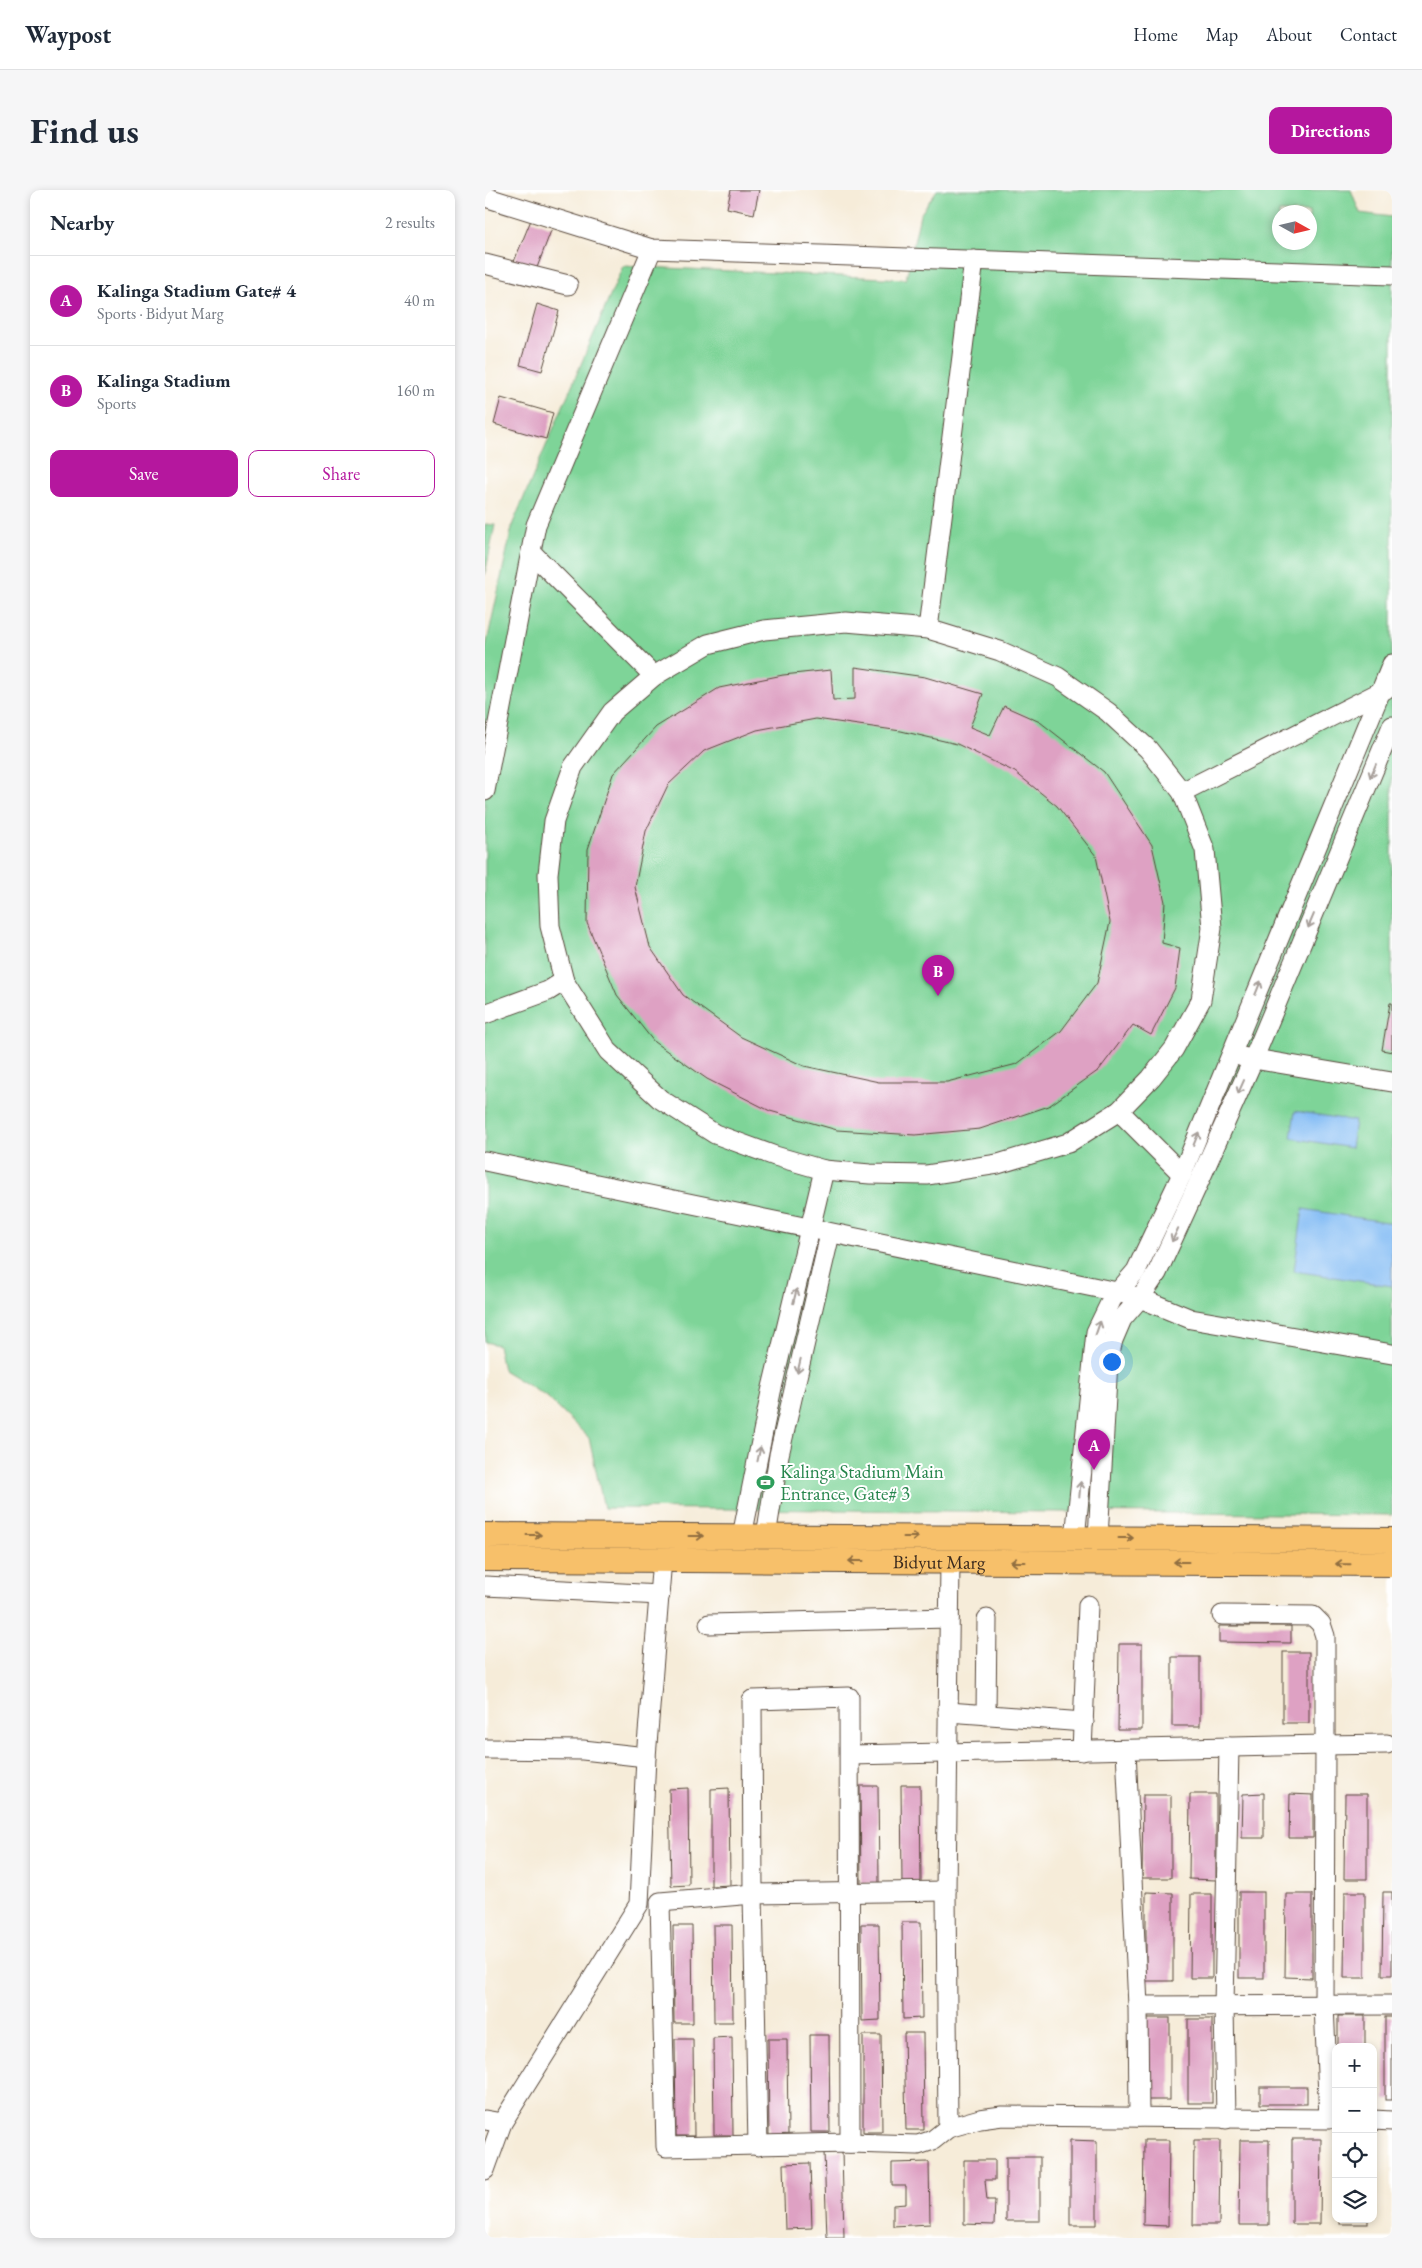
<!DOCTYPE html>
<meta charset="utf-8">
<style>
:root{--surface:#fff;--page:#f6f6f7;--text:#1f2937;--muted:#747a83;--line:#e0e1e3;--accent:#b5179e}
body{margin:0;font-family:"EB Garamond",serif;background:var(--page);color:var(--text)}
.controls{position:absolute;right:15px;bottom:15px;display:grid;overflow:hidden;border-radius:10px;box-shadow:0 2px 8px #0003}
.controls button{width:45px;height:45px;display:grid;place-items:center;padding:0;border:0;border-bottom:1px solid var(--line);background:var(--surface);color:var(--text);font:25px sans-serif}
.compass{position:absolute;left:787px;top:15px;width:45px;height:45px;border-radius:50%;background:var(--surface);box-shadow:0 2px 8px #0003;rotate:98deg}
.you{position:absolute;left:626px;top:1171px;width:18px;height:18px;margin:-12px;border:4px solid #fff;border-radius:50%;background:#1a73e8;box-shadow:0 0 0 8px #1a73e833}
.badge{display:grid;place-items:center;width:32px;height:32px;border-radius:50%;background:var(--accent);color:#fff;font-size:16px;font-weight:700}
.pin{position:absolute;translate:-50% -41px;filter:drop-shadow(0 1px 2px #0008)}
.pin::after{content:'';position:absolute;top:26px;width:18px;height:15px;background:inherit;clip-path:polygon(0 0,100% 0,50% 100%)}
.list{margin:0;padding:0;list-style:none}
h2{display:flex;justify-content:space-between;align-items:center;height:65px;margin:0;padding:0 20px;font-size:21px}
h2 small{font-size:16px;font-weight:400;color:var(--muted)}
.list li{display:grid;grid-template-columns:32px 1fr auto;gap:15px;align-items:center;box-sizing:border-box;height:90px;padding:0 20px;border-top:1px solid var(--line)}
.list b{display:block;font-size:19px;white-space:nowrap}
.list p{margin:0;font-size:16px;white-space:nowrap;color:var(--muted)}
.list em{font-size:16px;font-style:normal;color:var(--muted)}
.actions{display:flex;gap:10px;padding:15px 20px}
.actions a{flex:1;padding:11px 0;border:1px solid var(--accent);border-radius:10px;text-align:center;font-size:18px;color:var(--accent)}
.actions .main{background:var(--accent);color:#fff}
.icon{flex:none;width:28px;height:28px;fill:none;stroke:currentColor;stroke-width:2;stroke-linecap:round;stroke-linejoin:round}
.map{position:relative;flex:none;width:907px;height:2048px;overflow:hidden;border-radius:10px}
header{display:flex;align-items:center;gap:30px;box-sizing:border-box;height:70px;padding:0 25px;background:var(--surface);border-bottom:1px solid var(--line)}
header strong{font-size:24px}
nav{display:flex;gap:28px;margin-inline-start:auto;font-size:18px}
.intro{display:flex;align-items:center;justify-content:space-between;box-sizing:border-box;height:120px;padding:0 30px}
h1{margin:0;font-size:35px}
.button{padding:12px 22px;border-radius:10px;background:var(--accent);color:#fff;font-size:18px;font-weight:700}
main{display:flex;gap:30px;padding:0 30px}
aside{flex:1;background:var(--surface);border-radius:10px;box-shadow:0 2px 8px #0003}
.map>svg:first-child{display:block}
.green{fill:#7ed498;stroke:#5c7f5b;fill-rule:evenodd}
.water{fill:#83bcf4;stroke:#5f7389}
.building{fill:#dea1c3;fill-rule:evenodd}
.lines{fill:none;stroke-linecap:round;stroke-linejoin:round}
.minor-casing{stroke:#57473a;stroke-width:21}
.major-casing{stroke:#57473a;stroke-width:26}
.minor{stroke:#fff;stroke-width:19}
.major{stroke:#f7c06b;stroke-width:24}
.oneway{stroke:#a79f9a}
.oneway2{stroke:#906e41}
.labels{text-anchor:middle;stroke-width:4;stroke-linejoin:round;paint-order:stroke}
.leisure-label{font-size:19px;fill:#27864d;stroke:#fff;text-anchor:start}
.street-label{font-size:19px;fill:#3b2a1e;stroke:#fff}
</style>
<header>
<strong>Waypost</strong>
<nav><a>Home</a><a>Map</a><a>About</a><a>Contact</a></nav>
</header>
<div class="intro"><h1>Find us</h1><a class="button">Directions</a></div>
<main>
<aside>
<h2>Nearby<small>2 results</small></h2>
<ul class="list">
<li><span class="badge">A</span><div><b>Kalinga Stadium Gate# 4</b><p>Sports · Bidyut Marg</p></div><em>40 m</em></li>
<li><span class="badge">B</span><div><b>Kalinga Stadium</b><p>Sports</p></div><em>160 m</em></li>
</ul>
<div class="actions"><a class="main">Save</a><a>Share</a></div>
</aside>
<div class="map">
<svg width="907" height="2048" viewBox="0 0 907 2048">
<rect width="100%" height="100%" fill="#fff"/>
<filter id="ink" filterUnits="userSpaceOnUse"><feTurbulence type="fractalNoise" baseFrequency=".02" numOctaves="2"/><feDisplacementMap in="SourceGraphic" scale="10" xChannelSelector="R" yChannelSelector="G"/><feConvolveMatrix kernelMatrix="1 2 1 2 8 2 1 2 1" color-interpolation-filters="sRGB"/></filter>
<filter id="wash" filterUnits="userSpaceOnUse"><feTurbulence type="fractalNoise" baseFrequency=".0096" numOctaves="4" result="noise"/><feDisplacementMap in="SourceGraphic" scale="20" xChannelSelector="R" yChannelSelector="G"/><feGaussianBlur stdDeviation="1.12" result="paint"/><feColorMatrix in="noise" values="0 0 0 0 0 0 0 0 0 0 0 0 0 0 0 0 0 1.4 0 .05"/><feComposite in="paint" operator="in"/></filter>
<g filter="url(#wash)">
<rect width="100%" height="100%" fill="#f6ecd9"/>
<!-- green -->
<g class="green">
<path d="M452,0H866L875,23L907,27V1325L119,1318L104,1248L62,1207L18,1180L13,1155L0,1152V461L28,333L138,76L421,89L435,25ZM794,22H824V52H794Z"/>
<path d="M0,334L10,335L0,385Z"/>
</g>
<!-- water -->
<g class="water">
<path d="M810,921L870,931L866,958L806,948Z"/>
<path d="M818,1019L907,1033V1096L809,1081Z"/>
</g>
<g id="blocks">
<!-- building -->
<g class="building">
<path d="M246,0H274L269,24L242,18Z"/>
<path d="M46,30L67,38L50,83L28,74Z"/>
<path d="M52,114L74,121L57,181L35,175Z"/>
<path d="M16,208L68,223L61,249L9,234Z"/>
<path d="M370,477L440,487L498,504L485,537L505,545L519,516L555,532L619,582L667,655L680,712L677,753L695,758L690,798L666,845L648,835L614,880L564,916L495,939L430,945L352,940L285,921L222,889L169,852L132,805L102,733L103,659L128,584L171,537L234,498L298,485L346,480L348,510L370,509ZM331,529L416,541L472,554L530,582L572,616L611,666L625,732L612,793L576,841L532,874L462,892H394L319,876L256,847L198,805L165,757L150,697L161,641L183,595L219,561L272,540Z"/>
<path d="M905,813H907V862L897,860Z"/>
<path d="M734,1436H806V1453L734,1452Z"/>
<path d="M634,1454H657V1540H633Z"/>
<rect x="798" y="1462" width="26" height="71"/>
<rect x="687" y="1467" width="28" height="69"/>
<path d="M416,1595H435L436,1692H417Z"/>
<path d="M375,1596H393L394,1693H376Z"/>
<path d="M203,1598L204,1695L186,1696L184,1599Z"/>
<path d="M244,1598L245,1695L226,1696V1599Z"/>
<path d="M779,1603V1648H757L758,1604Z"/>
<path d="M705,1604H731V1690L704,1689Z"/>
<path d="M805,1604L828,1605V1648H804Z"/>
<path d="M860,1604H882V1689H859Z"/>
<path d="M658,1605H686V1688H657Z"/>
<path d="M661,1702L688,1703V1791H661Z"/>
<rect x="754" y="1702" width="25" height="86"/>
<path d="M860,1702H880V1788H859Z"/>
<path d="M898,1702H907V1785H897Z"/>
<path d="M706,1704H727V1788H705Z"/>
<path d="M801,1704H827V1788L800,1787Z"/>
<path d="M417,1732H436L437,1828L418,1829Z"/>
<path d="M376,1734H394L395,1830L377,1831Z"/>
<path d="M228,1735H247L248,1832H229Z"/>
<path d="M188,1736H207L208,1833H189Z"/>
<rect x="853" y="1826" width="27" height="31"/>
<rect x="900" y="1827" width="7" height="83"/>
<rect x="657" y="1828" width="28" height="82"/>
<rect x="703" y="1829" width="24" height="84"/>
<path d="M419,1843H438L439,1940H421Z"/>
<path d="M325,1845H344L345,1942H326Z"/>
<path d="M378,1845H396L397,1942H378Z"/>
<path d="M247,1847L248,1945H229L228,1848Z"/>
<path d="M190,1849H208L209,1946H191Z"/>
<path d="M283,1849H302L303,1946H284Z"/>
<rect x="775" y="1897" width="47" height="17"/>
<path d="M807,1949H836L835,2034H807Z"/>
<path d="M585,1950L612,1951V2035H585Z"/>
<path d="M659,1950H684L683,2036L658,2035Z"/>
<path d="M709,1950H735L734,2035H708Z"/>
<path d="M755,1950H784V2035H754Z"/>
<path d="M357,1961L359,2047H342L339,1962Z"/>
<rect x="521" y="1967" width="34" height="64"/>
<path d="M479,1970H510V1990H500L502,2010H510L509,2035L479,2034Z"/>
<path d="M444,1972L445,2034L408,2036V2015L421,2014V1996H407V1973Z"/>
<path d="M325,1973L327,2038L300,2039L298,1974Z"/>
<rect x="855" y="2029" width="28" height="5"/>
</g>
</g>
</g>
<g filter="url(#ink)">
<use href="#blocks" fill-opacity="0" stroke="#57473a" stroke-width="1"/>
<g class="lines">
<defs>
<g id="minor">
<path d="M0,7L167,59L907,85"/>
<path d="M0,74L83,95"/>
<path d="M47,363L169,486"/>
<path d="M443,439L361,432L279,440L223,454L169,486L127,522L88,577L69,631L63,684L65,736L79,791L123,861L175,909L230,944L290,966L339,980L385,984L442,985L513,974L583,953L634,921L666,888L689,859L716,810L727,738L720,660L697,602L663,559L623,522L573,487L515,461L443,439L489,70"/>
<path d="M0,601L51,335L167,59"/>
<path d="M697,602L901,499"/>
<path d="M0,824L63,801L79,791"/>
<path d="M757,867L907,892"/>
<path d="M634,921L697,984"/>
<path d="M0,971L632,1102L655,1108L706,1129L907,1164"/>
<path d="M257,1346L286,1202L339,980"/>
<path d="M281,1346L294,1265L345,1044"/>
<path d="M590,1348L611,1142L627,1109L651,1081L697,984L907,474"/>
<path d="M613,1348L623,1171L628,1150L637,1129L655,1108L672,1083L713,994L768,870L907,536"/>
<path d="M0,1396L175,1405"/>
<path d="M737,1425L828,1426L836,1434L840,1446V1555L902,1554"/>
<path d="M224,1434L464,1428"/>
<path d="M463,1522L599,1532"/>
<path d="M501,1525L502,1429"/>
<path d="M0,1559L98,1560L161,1567"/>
<path d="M641,1560L653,1816L654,1927"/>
<path d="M597,1561L603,1415"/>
<path d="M365,1565L840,1555L839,1815L844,1929L517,1926L495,1929L463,1938L448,1950L433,1955L365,1953L181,1957L175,1712L268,1704L461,1701"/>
<path d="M653,1816L907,1815"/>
<path d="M741,1929L739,1816L744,1557"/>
<path d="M0,1930L17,1933"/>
<path d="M888,1930L907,1931"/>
<path d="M463,1938L461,1701L465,1372"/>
<path d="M273,1956L268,1704L267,1510L364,1507L365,1953"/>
<path d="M0,1980L17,1933L154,1714L161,1567L177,1369"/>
</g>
<g id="major">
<path d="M0,1345L907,1350"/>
<path id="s1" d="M0,1369L907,1374"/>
</g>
</defs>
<!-- minor casing -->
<use href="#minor" class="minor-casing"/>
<!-- major casing -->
<use href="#major" class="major-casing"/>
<!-- minor -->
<use href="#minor" class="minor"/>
<!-- major -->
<use href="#major" class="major"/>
</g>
<!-- one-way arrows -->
<defs><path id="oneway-shaft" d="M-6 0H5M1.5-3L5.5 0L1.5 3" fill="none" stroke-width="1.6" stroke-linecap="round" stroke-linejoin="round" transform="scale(1.25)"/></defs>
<g class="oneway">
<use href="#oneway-shaft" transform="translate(888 581) rotate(113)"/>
<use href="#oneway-shaft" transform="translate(826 731) rotate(113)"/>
<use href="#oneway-shaft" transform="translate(773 798) rotate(-68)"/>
<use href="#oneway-shaft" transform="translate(756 897) rotate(114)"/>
<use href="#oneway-shaft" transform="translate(711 949) rotate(-68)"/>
<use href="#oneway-shaft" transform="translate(690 1045) rotate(115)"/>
<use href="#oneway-shaft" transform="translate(310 1106) rotate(-76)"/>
<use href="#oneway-shaft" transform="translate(613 1138) rotate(-71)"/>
<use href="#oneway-shaft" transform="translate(314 1176) rotate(103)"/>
<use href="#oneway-shaft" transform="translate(274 1264) rotate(-78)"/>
<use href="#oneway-shaft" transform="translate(595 1299) rotate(-85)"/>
</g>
<g class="oneway2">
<use href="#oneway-shaft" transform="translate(49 1345)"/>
<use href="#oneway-shaft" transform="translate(211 1346)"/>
<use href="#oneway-shaft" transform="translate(426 1347)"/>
<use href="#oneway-shaft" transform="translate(641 1348)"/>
<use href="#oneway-shaft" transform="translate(371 1371) rotate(-180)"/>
<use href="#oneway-shaft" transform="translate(533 1372) rotate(-180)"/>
<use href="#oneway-shaft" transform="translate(696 1372) rotate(-180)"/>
<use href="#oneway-shaft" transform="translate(858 1374) rotate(-179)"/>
</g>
</g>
<!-- icons -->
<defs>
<symbol id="stadium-bare" viewBox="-9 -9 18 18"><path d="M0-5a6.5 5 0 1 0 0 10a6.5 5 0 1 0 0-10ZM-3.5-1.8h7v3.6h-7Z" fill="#2e9e5b" stroke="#fff" stroke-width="2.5" paint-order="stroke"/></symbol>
</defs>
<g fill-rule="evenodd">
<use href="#stadium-bare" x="268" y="1280" width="25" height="25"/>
</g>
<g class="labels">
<!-- leisure labels -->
<g class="leisure-label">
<text x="295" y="1288">Kalinga Stadium Main<tspan x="295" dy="22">Entrance, Gate# 3</tspan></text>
</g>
<!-- street labels -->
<g class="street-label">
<text dy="7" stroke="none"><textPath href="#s1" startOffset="454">Bidyut Marg</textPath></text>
</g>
</g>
</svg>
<div class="controls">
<button>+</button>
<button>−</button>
<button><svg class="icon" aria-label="locate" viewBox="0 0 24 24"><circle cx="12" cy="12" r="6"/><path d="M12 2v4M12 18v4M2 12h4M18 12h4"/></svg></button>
<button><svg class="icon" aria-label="layers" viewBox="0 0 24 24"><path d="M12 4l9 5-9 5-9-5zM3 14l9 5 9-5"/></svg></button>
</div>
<svg class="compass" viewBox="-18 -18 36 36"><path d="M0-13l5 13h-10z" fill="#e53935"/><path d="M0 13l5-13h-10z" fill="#747a83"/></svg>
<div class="you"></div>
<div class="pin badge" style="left:609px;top:1280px">A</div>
<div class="pin badge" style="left:453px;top:806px">B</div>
</div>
</main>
